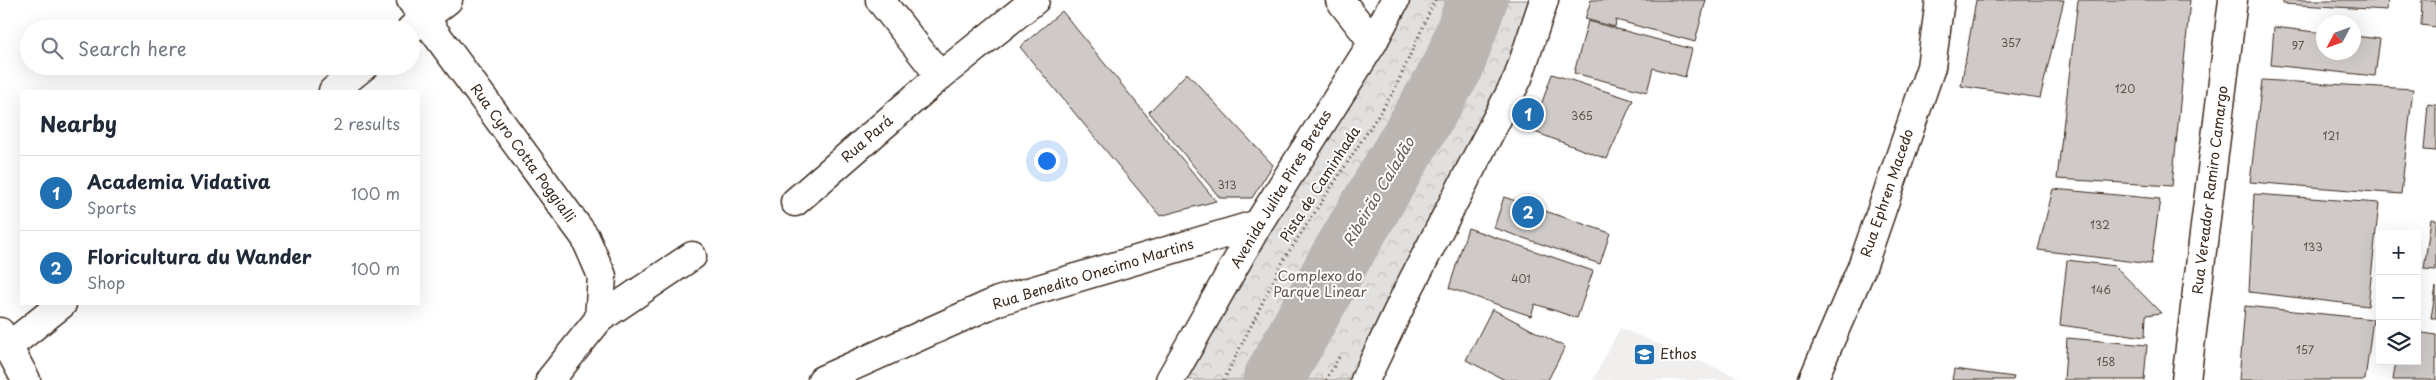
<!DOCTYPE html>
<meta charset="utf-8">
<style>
:root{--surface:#fff;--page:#f2f2f3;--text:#1f2937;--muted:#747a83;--line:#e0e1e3;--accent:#1f6fb2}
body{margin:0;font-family:"Playpen Sans",sans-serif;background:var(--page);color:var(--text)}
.controls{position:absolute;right:15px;bottom:15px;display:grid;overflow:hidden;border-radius:0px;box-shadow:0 5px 20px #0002}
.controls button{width:45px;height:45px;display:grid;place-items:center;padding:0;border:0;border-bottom:1px solid var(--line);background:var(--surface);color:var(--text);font:25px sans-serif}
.compass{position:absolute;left:2316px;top:15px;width:45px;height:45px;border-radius:50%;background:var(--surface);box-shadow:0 5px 20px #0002;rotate:229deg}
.you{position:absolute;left:1046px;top:160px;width:18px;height:18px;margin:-12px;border:4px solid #fff;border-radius:50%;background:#1a73e8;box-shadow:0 0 0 8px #1a73e833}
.badge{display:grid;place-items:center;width:32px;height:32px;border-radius:50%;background:var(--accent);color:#fff;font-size:16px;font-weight:700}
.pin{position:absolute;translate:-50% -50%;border:2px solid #fff;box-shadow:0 1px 5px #0006}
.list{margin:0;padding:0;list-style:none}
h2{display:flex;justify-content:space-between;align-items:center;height:65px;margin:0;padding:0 20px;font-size:21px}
h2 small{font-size:16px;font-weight:400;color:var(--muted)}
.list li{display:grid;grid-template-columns:32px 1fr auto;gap:15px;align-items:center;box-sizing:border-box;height:75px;padding:0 20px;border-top:1px solid var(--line)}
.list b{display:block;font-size:19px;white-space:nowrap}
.list p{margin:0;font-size:16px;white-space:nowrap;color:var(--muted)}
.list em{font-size:16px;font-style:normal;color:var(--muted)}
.icon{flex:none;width:28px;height:28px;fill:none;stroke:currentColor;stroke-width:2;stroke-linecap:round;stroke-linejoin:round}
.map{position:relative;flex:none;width:2436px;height:380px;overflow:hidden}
.search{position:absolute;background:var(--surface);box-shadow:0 5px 20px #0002;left:20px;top:20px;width:400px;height:55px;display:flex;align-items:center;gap:12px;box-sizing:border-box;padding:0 18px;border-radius:28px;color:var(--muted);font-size:19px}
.panel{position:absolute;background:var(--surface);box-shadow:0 5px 20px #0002;left:20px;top:90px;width:400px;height:215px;border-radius:0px}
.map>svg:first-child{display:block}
.built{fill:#f1efee}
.forest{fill:url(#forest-crowns);stroke:#8e857e}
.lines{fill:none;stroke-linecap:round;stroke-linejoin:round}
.river{stroke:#bcb6b3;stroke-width:61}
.building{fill:#cfcac7;stroke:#3b2a1e}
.minor-casing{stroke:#3b2a1e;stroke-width:31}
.major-casing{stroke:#3b2a1e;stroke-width:31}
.path{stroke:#3b2a1e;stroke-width:3;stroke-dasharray:1 4;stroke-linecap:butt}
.minor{stroke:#fff;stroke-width:28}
.major{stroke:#fff;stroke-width:28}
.labels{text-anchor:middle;stroke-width:4;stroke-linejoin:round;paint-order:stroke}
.number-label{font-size:11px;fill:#605248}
.street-label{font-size:14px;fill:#3b2a1e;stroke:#fff}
.park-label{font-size:14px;fill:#65584e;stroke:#fff}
.poi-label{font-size:14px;fill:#3b2a1e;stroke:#fff;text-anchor:start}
.water-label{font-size:15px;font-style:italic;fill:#685b52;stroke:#fff}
</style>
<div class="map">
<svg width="2436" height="380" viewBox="0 0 2436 380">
<defs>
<pattern id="forest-crowns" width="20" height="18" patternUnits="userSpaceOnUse" patternTransform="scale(1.25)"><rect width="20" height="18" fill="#e2e0de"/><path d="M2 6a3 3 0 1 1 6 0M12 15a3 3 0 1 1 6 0" fill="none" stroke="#c3c0be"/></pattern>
</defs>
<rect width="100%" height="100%" fill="#fff"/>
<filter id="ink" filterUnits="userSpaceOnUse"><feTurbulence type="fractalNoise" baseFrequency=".02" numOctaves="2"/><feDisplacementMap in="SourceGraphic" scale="10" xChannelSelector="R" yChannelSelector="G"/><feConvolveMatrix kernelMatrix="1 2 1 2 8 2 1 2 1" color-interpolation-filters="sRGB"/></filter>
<g filter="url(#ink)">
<!-- built -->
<path class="built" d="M1620,328L1745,380H1593Z"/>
<!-- forest -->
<path class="forest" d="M1402,0H1540L1514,74L1352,380H1183Z"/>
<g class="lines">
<!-- river -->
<path class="river" d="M1273,380L1339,260L1454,65L1477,0"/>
</g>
<!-- building -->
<g class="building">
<path d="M1591,0H1706L1695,42L1616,20L1615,27L1585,19Z"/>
<path d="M1976,0H2064L2040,98L1961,86Z"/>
<path d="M2078,0H2190L2172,186L2057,179Z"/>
<path d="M2283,0H2388L2387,10L2283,4Z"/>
<path d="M2422,0H2436V27L2421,25Z"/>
<path d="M1062,11L1216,201L1160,216L1020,47Z"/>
<path d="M1588,21L1692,49L1685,77L1653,68L1647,92L1574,73Z"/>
<path d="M2274,27L2324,33V52H2354V36L2380,39L2375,76L2271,65Z"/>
<path d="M1187,73L1273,165L1252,198H1220L1149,112Z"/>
<path d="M1552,74L1633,100L1607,159L1532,131Z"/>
<path d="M2262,80L2413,89L2401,194L2250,182Z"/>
<path d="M2428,104L2436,105V151L2424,150Z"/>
<path d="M2053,189L2160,199L2151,264L2038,250Z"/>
<path d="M2254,194L2379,203L2368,306L2249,292Z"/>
<path d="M1504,197L1610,233L1600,264L1494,228Z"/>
<path d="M2431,219L2436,220V270L2424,269Z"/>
<path d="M1468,228L1593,271L1577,318L1535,304L1531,316L1449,288Z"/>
<path d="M2067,260L2115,266L2161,313L2146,315L2145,337L2060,325Z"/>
<path d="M2436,287V318H2431Z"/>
<path d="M2245,306L2373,319L2365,380H2239Z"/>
<path d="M1492,309L1565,347L1548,380H1505L1466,360Z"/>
<path d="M2417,332L2436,335V380H2393L2396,361H2417Z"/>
<path d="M2067,338L2147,345L2144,380H2064Z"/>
<path d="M1954,369L2014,377L2013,380H1952Z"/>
</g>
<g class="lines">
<defs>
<g id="minor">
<path d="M411,0L585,237L602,276L599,319"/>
<path d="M880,0L940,76"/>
<path d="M1340,0L1373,42"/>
<path d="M411,29L448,0"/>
<path d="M333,91L364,66"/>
<path d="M795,202L940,76L1035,0"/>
<path d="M0,332L26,380"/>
<path d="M9,346L62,304"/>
<path d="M550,380L599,319L692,256"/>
<path d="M822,380L998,301L1258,224"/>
<path d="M1813,380L1862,267L1931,67L1940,0"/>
<path d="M2186,380L2233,0"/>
</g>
<g id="major">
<path d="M1170,380L1258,224L1373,42L1395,0"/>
<path d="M1365,380L1408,290L1518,78L1544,0"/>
</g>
</defs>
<!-- minor casing -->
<use href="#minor" class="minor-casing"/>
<!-- major casing -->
<use href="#major" class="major-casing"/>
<!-- path -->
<g class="path">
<path d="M1224,380L1283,261L1394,91L1435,0"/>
<path d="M1326,380L1340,355"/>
</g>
<!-- minor -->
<use href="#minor" class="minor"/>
<!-- major -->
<use href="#major" class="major"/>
</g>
</g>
<!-- icons -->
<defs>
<symbol id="school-square" viewBox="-11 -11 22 22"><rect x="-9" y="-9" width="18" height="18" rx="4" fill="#1f6fb2" stroke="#fff"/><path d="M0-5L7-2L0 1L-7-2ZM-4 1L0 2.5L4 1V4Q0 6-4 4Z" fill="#fff"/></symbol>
</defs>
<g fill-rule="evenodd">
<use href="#school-square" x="1632" y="342" width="25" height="25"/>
</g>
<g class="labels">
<!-- number labels -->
<g class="number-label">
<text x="2011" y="47">357</text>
<text x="2298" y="50">97</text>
<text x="2125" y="93">120</text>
<text x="1582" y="120">365</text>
<text x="2331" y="140">121</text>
<text x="1227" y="189">313</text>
<text x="2100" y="229">132</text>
<text x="2313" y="251">133</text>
<text x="1521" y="283">401</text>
<text x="2101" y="294">146</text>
<text x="2305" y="354">157</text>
<text x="2106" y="366">158</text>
</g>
<!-- street labels -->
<g class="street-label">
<text transform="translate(867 139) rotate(-41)" y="5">Rua Pará</text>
<text transform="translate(523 153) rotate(54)" y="5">Rua Cyro Cotta Poggialli</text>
<text transform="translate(1320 184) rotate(-57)" y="5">Pista de Caminhada</text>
<text transform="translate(1281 189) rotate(-59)" y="5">Avenida Julita Pires Bretas</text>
<text transform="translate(2210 190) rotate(-83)" y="5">Rua Vereador Ramiro Camargo</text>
<text transform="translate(1887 193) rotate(-71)" y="5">Rua Ephren Macedo</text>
<text transform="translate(1093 274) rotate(-17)" y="5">Rua Benedito Onecimo Martins</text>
</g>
<!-- park labels -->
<g class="park-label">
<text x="1320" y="281">Complexo do<tspan x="1320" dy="16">Parque Linear</tspan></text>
</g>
<!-- poi labels -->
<g class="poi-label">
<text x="1660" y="359">Ethos</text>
</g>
<!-- water labels -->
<g class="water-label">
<text transform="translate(1379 192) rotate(-59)" y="5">Ribeirão Caladão</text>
</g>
</g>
</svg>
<div class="controls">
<button>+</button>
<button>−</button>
<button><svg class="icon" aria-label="layers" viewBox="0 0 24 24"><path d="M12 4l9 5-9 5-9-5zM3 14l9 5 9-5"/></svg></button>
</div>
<svg class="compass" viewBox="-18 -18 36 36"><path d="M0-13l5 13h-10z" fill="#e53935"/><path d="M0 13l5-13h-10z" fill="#747a83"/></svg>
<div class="you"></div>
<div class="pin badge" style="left:1528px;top:114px">1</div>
<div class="pin badge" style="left:1528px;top:212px">2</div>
<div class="search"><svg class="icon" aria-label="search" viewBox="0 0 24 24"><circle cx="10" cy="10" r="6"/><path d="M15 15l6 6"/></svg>Search here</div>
<section class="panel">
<h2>Nearby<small>2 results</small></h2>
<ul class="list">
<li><span class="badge">1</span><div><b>Academia Vidativa</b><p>Sports</p></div><em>100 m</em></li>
<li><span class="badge">2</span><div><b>Floricultura du Wander</b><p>Shop</p></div><em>100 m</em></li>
</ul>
</section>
</div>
